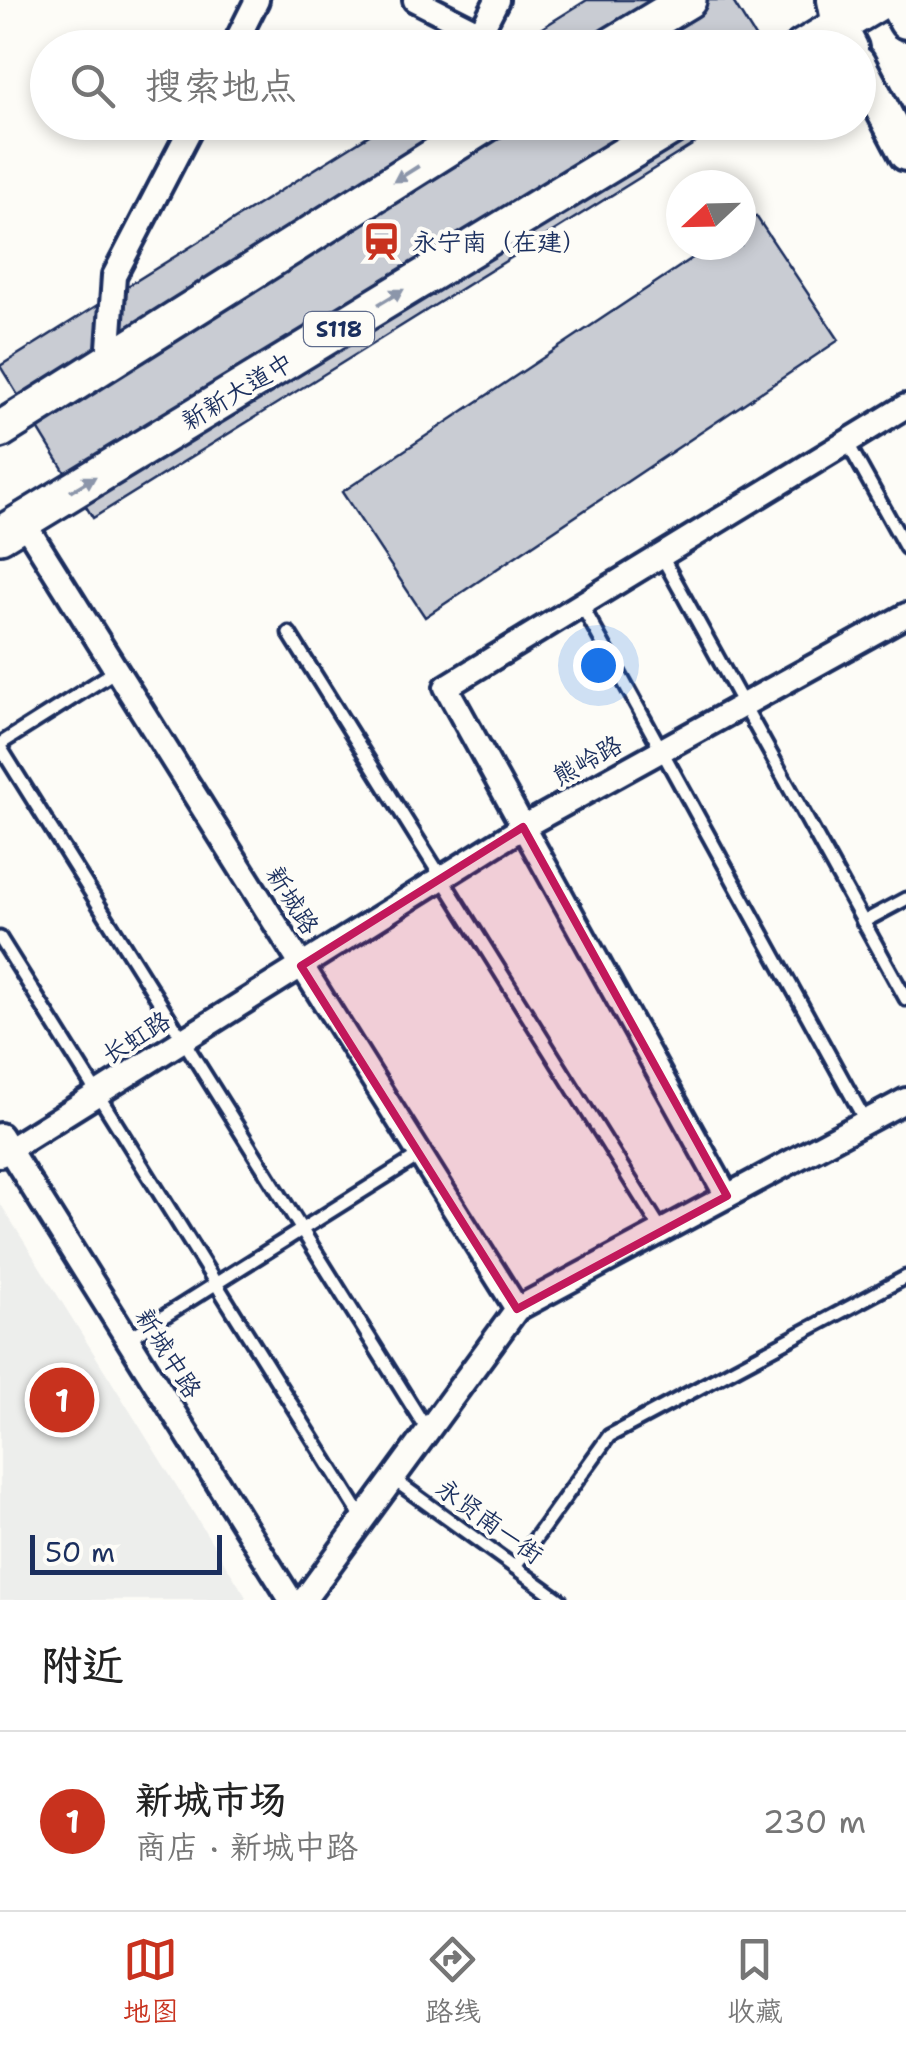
<!DOCTYPE html>
<html lang="zh">
<meta charset="utf-8">
<style>
:root{--surface:#fff;--page:#f2f2f2;--text:#222;--muted:#767676;--line:#e0e0e0;--accent:#c8321e}
body{margin:0;font-family:"Shantell Sans","LXGW WenKai TC",sans-serif;background:var(--page);color:var(--text)}
.compass{position:absolute;left:666px;top:170px;width:90px;height:90px;border-radius:50%;background:var(--surface);box-shadow:0 5px 15px #0003;rotate:248deg}
.scale{position:absolute;left:30px;bottom:25px;width:192px;box-sizing:border-box;padding-left:10px;border:5px solid #1b2f5e;border-top:0;font-size:28px;line-height:35px;white-space:nowrap;color:#1b2f5e;-webkit-text-stroke:8px #fdfcf7;paint-order:stroke}
.you{position:absolute;left:598px;top:665px;width:35px;height:35px;margin:-25px;border:8px solid #fff;border-radius:50%;background:#1a73e8;box-shadow:0 0 0 15px #1a73e833}
.badge{display:grid;place-items:center;width:65px;height:65px;border-radius:50%;background:var(--accent);color:#fff;font-size:32px;font-weight:700}
.pin{position:absolute;translate:-50% -50%;border:5px solid #fff;box-shadow:0 2px 10px #0006}
.list{margin:0;padding:0;list-style:none}
h2{display:flex;justify-content:space-between;align-items:center;height:130px;margin:0;padding:0 40px;font-size:42px}
h2 small{font-size:32px;font-weight:400;color:var(--muted)}
.list li{display:grid;grid-template-columns:65px 1fr auto;gap:30px;align-items:center;box-sizing:border-box;height:180px;padding:0 40px;border-top:2px solid var(--line)}
.list b{display:block;font-size:38px;white-space:nowrap}
.list p{margin:0;font-size:32px;white-space:nowrap;color:var(--muted)}
.list em{font-size:32px;font-style:normal;color:var(--muted)}
.icon{flex:none;width:55px;height:55px;fill:none;stroke:currentColor;stroke-width:2;stroke-linecap:round;stroke-linejoin:round}
.map{position:relative;flex:none;width:906px;height:1600px;overflow:hidden}
.search{position:absolute;background:var(--surface);box-shadow:0 5px 15px #0003;left:30px;right:30px;top:30px;height:110px;display:flex;align-items:center;gap:25px;box-sizing:border-box;padding:0 35px;border-radius:55px;color:var(--muted);font-size:38px}
.sheet{height:310px;background:var(--surface)}
nav{display:flex;justify-content:space-around;align-items:center;box-sizing:border-box;height:140px;border-top:2px solid var(--line);background:var(--surface);font-size:28px;color:var(--muted)}
nav a{display:grid;justify-items:center;gap:5px}
nav .on{color:var(--accent)}
.map>svg:first-child{display:block}
.built{fill:#edeeec}
.building{fill:#c9ccd3;stroke:#1b2f5e;stroke-width:2.5}
.lines{fill:none;stroke-linecap:round;stroke-linejoin:round}
.service-casing{stroke:#1b2f5e;stroke-width:19}
.minor-casing{stroke:#1b2f5e;stroke-width:30}
.secondary-casing{stroke:#1b2f5e;stroke-width:40}
.primary-casing{stroke:#1b2f5e;stroke-width:42}
.service{stroke:#fdfcf7;stroke-width:11}
.minor{stroke:#fdfcf7;stroke-width:22}
.secondary{stroke:#fdfcf7;stroke-width:32}
.primary{stroke:#fdfcf7;stroke-width:35}
.oneway{fill:#8c96aa}
.marked{fill:#c2185b;fill-opacity:0.2;stroke:#c2185b;stroke-width:8;stroke-linejoin:round}
.labels{text-anchor:middle;stroke-width:8;stroke-linejoin:round;paint-order:stroke}
.shield{fill:#fdfcf7;stroke:#5f6c8c;stroke-width:2.5}
.shield-label{font-size:22px;font-weight:bold;fill:#1b2f5e}
.poi-label{font-size:25px;fill:#1b2f5e;stroke:#fdfcf7;text-anchor:start}
.street-label{font-size:25px;fill:#1b2f5e;stroke:#fdfcf7}
</style>
<div class="map">
<svg width="906" height="1600" viewBox="0 0 906 1600">
<rect width="100%" height="100%" fill="#fdfcf7"/>
<filter id="ink" filterUnits="userSpaceOnUse"><feTurbulence type="fractalNoise" baseFrequency=".01" numOctaves="2"/><feDisplacementMap in="SourceGraphic" scale="20" xChannelSelector="R" yChannelSelector="G"/><feConvolveMatrix kernelMatrix="1 2 1 2 8 2 1 2 1" color-interpolation-filters="sRGB"/></filter>
<g filter="url(#ink)">
<!-- built -->
<path class="built" d="M0,1203L246,1597L244,1600H0Z"/>
<!-- building -->
<g class="building">
<path d="M587,0H732L762,48H510Z"/>
<path d="M390,122H729L93,518L0,366Z"/>
<path d="M756,216L839,340L425,617L342,492L712,245H741V225Z"/>
</g>
<g class="lines">
<defs>
<g id="service">
<path d="M847,442L906,548"/>
<path d="M661,555L906,999"/>
<path d="M581,604L866,1122"/>
<path d="M289,633L662,1231"/>
<path d="M0,744L117,670"/>
<path d="M0,747L427,1430"/>
<path d="M863,922L906,899"/>
<path d="M0,938L363,1519"/>
<path d="M128,1339L420,1155"/>
<path d="M393,1479L560,1600"/>
<path d="M515,1567L609,1436L906,1277"/>
</g>
<g id="minor">
<path d="M415,0L480,33L497,0"/>
<path d="M233,48L257,0"/>
<path d="M108,362L114,276L194,122"/>
<path d="M23,521L517,1309"/>
<path d="M0,1135L291,1600"/>
<path d="M0,1155L523,827L906,615"/>
<path d="M727,1196L446,687L906,406"/>
<path d="M304,1600L517,1309L906,1100"/>
</g>
<g id="secondary">
<path d="M834,0L839,25L851,48"/>
<path d="M894,0L906,22"/>
<path d="M858,63L906,154"/>
</g>
<g id="primary">
<path d="M608,48L688,0"/>
<path d="M802,48L882,0"/>
<path d="M0,430L489,122"/>
<path d="M0,535L679,122"/>
</g>
</defs>
<!-- service casing -->
<use href="#service" class="service-casing"/>
<!-- minor casing -->
<use href="#minor" class="minor-casing"/>
<!-- secondary casing -->
<use href="#secondary" class="secondary-casing"/>
<!-- primary casing -->
<use href="#primary" class="primary-casing"/>
<!-- service -->
<use href="#service" class="service"/>
<!-- minor -->
<use href="#minor" class="minor"/>
<!-- secondary -->
<use href="#secondary" class="secondary"/>
<!-- primary -->
<use href="#primary" class="primary"/>
</g>
<!-- one-way arrows -->
<defs><path id="oneway-solid" d="M-6-.8H1V-3.2L6.5 0L1 3.2V.8H-6Z" transform="scale(2.5)"/></defs>
<g class="oneway">
<use href="#oneway-solid" transform="translate(406 174) rotate(148)"/>
<use href="#oneway-solid" transform="translate(391 297) rotate(-31)"/>
<use href="#oneway-solid" transform="translate(83 484) rotate(-31)"/>
</g>
</g>
<!-- marked area -->
<path class="marked" d="M523,827L727,1196L517,1309L301,966Z"/>
<!-- icons -->
<defs>
<symbol id="station-bare" viewBox="-9 -9 18 18"><path d="M-3-6H3Q5-6 5-4V2Q5 4 3 4L4.5 6H3L1.5 4h-3L-3 6H-4.5L-3 4Q-5 4-5 2V-4Q-5-6-3-6ZM-3.5-4v3h7v-3ZM-3.5 1v1.5H-2V1ZM2 1v1.5H3.5V1Z" fill="#c8321e" stroke="#fdfcf7" stroke-width="2.5" paint-order="stroke"/></symbol>
</defs>
<g fill-rule="evenodd">
<use href="#station-bare" x="354" y="214" width="55" height="55"/>
</g>
<g class="labels">
<!-- shield labels -->
<rect class="shield" x="304" y="312" width="70" height="34" rx="8"/>
<g class="shield-label">
<text x="339" y="337">S118</text>
</g>
<!-- poi labels -->
<g class="poi-label">
<text x="412" y="251">永宁南（在建）</text>
</g>
<!-- street labels -->
<g class="street-label">
<text transform="translate(237 391) rotate(-31)" y="9">新新大道中</text>
<text transform="translate(587 760) rotate(-29)" y="9">熊岭路</text>
<text transform="translate(293 900) rotate(58)" y="9">新城路</text>
<text transform="translate(136 1037) rotate(-32)" y="9">长虹路</text>
<text transform="translate(169 1353) rotate(58)" y="9">新城中路</text>
<text transform="translate(490 1521) rotate(36)" y="9">永贤南一街</text>
</g>
</g>
</svg>
<svg class="compass" viewBox="-18 -18 36 36"><path d="M0-13l5 13h-10z" fill="#e53935"/><path d="M0 13l5-13h-10z" fill="#767676"/></svg>
<div class="scale">50 m</div>
<div class="you"></div>
<div class="pin badge" style="left:62px;top:1400px">1</div>
<div class="search"><svg class="icon" aria-label="search" viewBox="0 0 24 24"><circle cx="10" cy="10" r="6"/><path d="M15 15l6 6"/></svg>搜索地点</div>
</div>
<section class="sheet">
<h2>附近<small></small></h2>
<ul class="list">
<li><span class="badge">1</span><div><b>新城市场</b><p>商店 · 新城中路</p></div><em>230 m</em></li>
</ul>
</section>
<nav>
<a class="on"><svg class="icon" aria-label="map" viewBox="0 0 24 24"><path d="M3 6l6-2 6 2 6-2v14l-6 2-6-2-6 2zM9 4v14M15 6v14"/></svg>地图</a>
<a><svg class="icon" aria-label="directions" viewBox="0 0 24 24"><path d="M12 3l9 9-9 9-9-9zM9 14v-3h6M13 9l2 2-2 2"/></svg>路线</a>
<a><svg class="icon" aria-label="saved" viewBox="0 0 24 24"><path d="M7 4h10v16l-5-4-5 4z"/></svg>收藏</a>
</nav>
